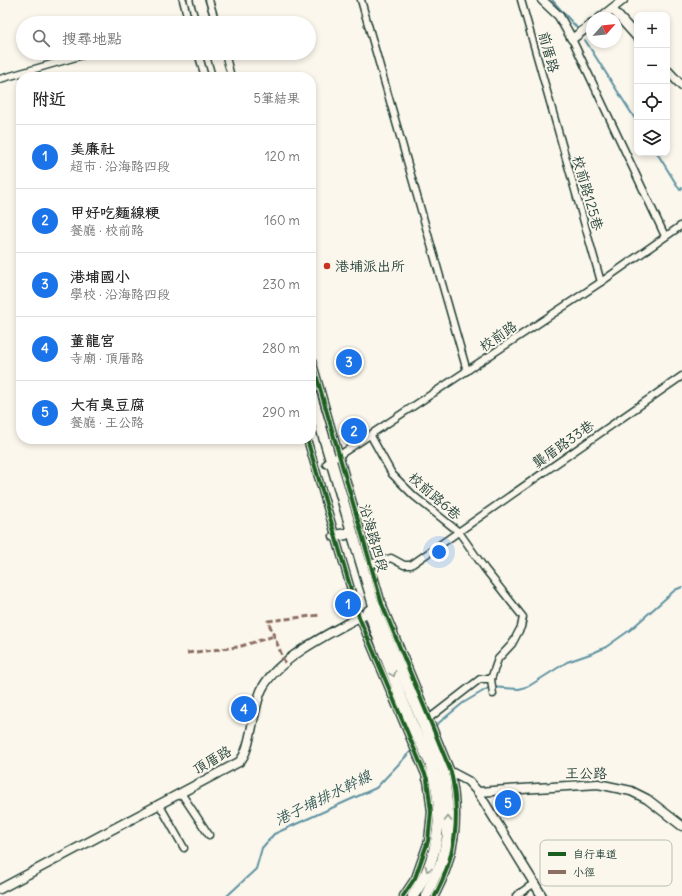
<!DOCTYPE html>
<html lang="zh-TW">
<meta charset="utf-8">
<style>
:root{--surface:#fff;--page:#f6f6f6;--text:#222;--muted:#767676;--line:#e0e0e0;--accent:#1a73e8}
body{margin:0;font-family:Delius,"LXGW WenKai TC",sans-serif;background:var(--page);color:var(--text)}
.controls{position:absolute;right:12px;top:12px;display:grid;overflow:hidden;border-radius:8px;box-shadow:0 2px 6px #0003}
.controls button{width:36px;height:36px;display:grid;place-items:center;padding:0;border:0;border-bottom:1px solid var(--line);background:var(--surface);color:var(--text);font:20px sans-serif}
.compass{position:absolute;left:586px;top:12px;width:36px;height:36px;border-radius:50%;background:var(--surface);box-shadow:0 2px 6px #0003;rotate:63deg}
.you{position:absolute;left:439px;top:552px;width:14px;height:14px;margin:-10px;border:3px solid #fff;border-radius:50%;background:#1a73e8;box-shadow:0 0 0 6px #1a73e833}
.badge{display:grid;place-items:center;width:26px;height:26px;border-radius:50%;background:var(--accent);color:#fff;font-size:13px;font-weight:700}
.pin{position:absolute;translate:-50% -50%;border:2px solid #fff;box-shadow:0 1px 4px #0006}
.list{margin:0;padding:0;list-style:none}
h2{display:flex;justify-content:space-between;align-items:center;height:52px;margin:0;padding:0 16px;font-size:17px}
h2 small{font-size:13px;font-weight:400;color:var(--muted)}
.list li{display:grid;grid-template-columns:26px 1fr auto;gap:12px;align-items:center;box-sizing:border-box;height:64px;padding:0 16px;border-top:1px solid var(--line)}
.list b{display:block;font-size:15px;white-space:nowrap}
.list p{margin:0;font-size:13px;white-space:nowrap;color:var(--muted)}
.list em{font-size:13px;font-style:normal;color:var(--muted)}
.icon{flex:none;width:22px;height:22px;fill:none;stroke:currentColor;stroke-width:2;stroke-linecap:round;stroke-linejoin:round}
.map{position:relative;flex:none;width:682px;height:896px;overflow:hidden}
.search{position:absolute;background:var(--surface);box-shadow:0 2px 6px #0003;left:16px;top:16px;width:300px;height:44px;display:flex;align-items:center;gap:10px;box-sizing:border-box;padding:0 14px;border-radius:22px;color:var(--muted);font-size:15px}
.panel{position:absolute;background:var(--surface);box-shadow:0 2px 6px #0003;left:16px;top:72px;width:300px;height:372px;border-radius:16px}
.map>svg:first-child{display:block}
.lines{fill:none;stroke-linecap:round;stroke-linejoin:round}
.stream{stroke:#5f93a2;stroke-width:2}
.minor-casing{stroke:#1f3d34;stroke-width:9}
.tertiary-casing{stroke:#1f3d34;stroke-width:11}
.primary-casing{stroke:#1f3d34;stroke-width:13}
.minor{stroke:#fbf7ec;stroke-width:6}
.tertiary{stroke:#fbf7ec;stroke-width:8}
.primary{stroke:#fbf7ec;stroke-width:10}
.quiet{stroke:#8d6e63;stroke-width:3;stroke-dasharray:6 3;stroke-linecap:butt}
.cycleway-casing{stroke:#fbf7ec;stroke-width:6}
.cycleway{stroke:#1b5e20;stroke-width:4}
.oneway{stroke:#8d9a90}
.poi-dot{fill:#c8321e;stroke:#fbf7ec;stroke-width:1.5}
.labels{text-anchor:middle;stroke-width:4;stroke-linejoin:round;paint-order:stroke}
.street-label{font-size:14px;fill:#1f3d34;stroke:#fbf7ec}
.poi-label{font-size:14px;fill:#1f3d34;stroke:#fbf7ec;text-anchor:start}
.water-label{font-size:15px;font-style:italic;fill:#345a59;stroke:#fbf7ec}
.key{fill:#fbf7ec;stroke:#b9bfb5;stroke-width:1}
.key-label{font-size:11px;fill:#1f3d34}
</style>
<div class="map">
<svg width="682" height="896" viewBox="0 0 682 896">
<rect width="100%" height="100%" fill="#fbf7ec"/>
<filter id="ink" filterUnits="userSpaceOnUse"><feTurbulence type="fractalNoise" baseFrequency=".025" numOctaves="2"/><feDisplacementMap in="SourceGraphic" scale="8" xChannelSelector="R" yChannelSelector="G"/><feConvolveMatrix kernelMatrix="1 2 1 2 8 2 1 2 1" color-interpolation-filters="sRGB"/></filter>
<g filter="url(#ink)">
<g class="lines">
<!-- stream -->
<g class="stream">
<path d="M552,0L578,29"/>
<path d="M585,40L637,122"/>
<path d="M657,153L680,190L682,188"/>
<path d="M435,726L463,703L490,687L519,689L529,686L567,662L593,653L606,647L630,630L675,590L682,587"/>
<path d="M227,896L256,869L262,848L274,834L376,788L412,750"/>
</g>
<defs>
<g id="minor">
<path d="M183,0L189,23"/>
<path d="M209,0L216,23"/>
<path d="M361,0L467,371"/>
<path d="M521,0L601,282"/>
<path d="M194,23L207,19"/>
<path d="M572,39L665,236"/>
<path d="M198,53L205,77"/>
<path d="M225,53L231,77"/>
<path d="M0,79L90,53"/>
<path d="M311,357L382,604L451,772C461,817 456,856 435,896"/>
<path d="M371,436L392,474L414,496L459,532L485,569L523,617L521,627L512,644L498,659L491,679H480L427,720"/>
<path d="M307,439L359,617L427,779L431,812L428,841L415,878L403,896"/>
<path d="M326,464L601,282L682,225"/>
<path d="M370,564L391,558L404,565H411L682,376"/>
<path d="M491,679L493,694"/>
<path d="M181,793L209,835"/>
<path d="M159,804L184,848"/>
<path d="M516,896L533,884"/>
</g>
<g id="tertiary">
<path d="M542,0L559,16L572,39L592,24"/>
<path d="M612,9L637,37"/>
<path d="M600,18L623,0"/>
<path d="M667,70L682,86"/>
<path d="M427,779L451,772L468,781L478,792L542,896"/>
<path d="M478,792L598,784L631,791L647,799L682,826"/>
<path d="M0,889L239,762C252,751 252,706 263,687C284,651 347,626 382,604"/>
</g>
<g id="primary">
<path d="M199,0L206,23"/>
<path d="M215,53L222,77"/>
<path d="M311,393L375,609L444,774L448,813V835L442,861L426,896"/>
<path d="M335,536L346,534"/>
<path d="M369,611C382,649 397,687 412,724C418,738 425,750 430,763C446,809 440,857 413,896"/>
</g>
</defs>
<!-- minor casing -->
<use href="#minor" class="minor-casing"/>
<!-- tertiary casing -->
<use href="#tertiary" class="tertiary-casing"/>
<!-- primary casing -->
<use href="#primary" class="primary-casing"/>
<!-- minor -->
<use href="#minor" class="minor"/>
<!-- tertiary -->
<use href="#tertiary" class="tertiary"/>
<!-- primary -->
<use href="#primary" class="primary"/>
<!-- quiet -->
<g class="quiet">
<path d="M187,653L238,647L274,636"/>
<path d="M285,663L268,621L320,615"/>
</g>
<defs>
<g id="cycleway">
<path d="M311,357L382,604L451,772C461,817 456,856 435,896"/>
<path d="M307,439L359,617L427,779L431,812L428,841L415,878L403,896"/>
</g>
</defs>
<!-- cycleway casing -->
<use href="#cycleway" class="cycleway-casing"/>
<!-- cycleway -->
<use href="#cycleway" class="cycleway"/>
</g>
<!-- one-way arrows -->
<defs><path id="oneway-chevron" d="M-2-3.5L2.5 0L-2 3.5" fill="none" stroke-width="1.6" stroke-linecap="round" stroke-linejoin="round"/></defs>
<g class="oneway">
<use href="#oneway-chevron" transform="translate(393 674) rotate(69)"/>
<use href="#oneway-chevron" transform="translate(448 819) rotate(-89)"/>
<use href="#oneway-chevron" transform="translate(428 869) rotate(114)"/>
</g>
</g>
<!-- markers -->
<circle class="poi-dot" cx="327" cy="266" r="4"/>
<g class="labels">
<!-- street labels -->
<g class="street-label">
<text transform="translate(549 52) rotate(75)" y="5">前厝路</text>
<text transform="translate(588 193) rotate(74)" y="5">校前路125巷</text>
<text transform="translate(498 336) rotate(-34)" y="5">校前路</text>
<text transform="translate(563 444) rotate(-35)" y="5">龔厝路33巷</text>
<text transform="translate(435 496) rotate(41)" y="5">校前路6巷</text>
<text transform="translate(374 538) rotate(74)" y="5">沿海路四段</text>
<text transform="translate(212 760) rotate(-30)" y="5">頂厝路</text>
<text transform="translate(586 773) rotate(1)" y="5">王公路</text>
</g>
<!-- poi labels -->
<g class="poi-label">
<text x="335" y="271">港埔派出所</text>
</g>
<!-- water labels -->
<g class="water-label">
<text transform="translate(323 798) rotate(-26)" y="5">港子埔排水幹線</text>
</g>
</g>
<!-- legend -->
<rect x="540" y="840" width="132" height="46" rx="6" class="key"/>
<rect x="548" y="852" width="18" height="4" fill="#1b5e20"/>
<rect x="548" y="870" width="18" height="4" fill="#8d6e63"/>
<g class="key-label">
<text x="573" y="858">自行車道</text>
<text x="573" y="876">小徑</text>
</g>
</svg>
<div class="controls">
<button>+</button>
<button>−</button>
<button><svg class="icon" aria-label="locate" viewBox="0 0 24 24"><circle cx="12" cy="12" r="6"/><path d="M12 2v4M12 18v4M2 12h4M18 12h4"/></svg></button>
<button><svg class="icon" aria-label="layers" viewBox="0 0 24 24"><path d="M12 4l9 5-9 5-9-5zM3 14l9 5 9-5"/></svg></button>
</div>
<svg class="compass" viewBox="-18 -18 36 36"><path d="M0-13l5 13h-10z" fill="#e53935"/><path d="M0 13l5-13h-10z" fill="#767676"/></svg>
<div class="you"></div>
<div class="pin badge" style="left:348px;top:604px">1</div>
<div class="pin badge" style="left:354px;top:431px">2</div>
<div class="pin badge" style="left:349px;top:362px">3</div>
<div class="pin badge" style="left:244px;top:709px">4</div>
<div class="pin badge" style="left:508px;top:803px">5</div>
<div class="search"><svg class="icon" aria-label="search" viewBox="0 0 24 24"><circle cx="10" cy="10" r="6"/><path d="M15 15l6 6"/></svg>搜尋地點</div>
<section class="panel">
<h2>附近<small>5筆結果</small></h2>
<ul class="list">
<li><span class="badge">1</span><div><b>美廉社</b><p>超市 · 沿海路四段</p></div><em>120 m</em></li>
<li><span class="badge">2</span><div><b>甲好吃麵線粳</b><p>餐廳 · 校前路</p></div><em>160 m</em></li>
<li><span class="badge">3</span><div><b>港埔國小</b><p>學校 · 沿海路四段</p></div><em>230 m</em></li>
<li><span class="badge">4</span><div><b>董龍宮</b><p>寺廟 · 頂厝路</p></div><em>280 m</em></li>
<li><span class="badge">5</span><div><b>大有臭豆腐</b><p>餐廳 · 王公路</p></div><em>290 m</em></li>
</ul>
</section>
</div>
